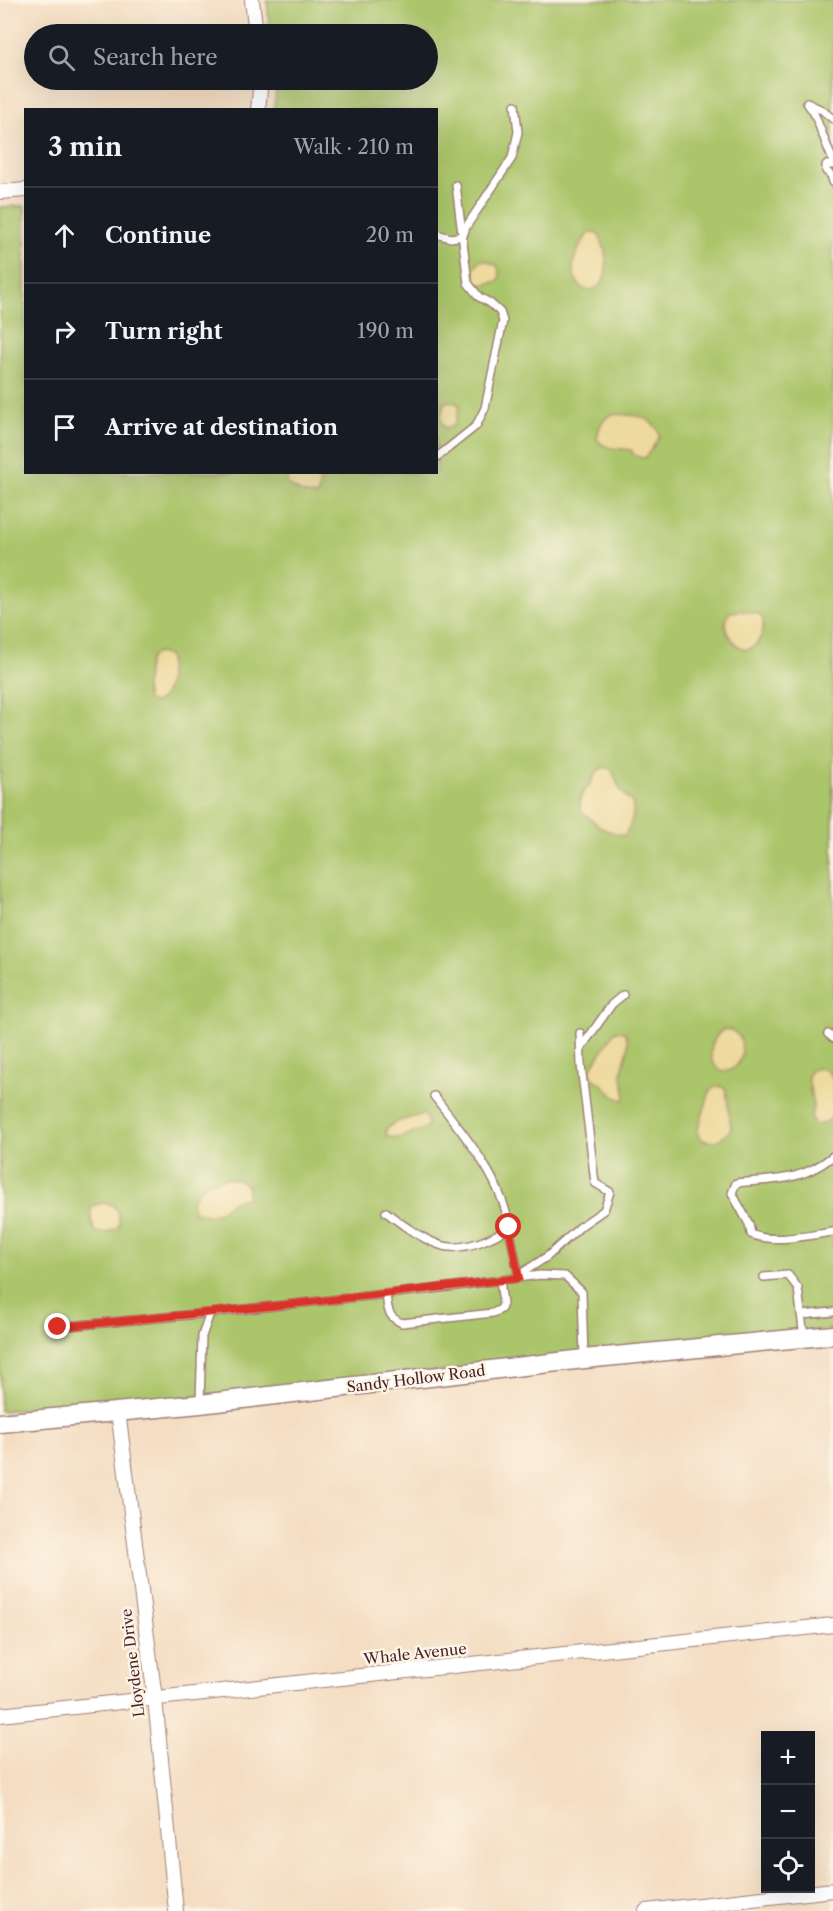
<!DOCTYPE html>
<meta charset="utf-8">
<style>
:root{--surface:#171b24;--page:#242831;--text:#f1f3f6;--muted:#9ea1a6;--line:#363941}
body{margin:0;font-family:"Libre Caslon Text",serif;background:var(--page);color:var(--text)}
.controls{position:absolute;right:18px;bottom:18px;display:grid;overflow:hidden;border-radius:0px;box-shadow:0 6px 24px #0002}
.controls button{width:54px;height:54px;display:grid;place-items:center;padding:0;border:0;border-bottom:2px solid var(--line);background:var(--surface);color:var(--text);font:30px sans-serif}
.stop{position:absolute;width:18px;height:18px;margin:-14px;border:4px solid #d93025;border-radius:50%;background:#fff}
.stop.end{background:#d93025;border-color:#fff;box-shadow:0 2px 6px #0008}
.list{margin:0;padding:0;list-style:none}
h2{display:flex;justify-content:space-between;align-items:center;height:78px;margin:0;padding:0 24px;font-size:26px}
h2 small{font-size:20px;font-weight:400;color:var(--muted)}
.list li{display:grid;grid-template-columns:39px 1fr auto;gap:18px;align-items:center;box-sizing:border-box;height:96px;padding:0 24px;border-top:2px solid var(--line)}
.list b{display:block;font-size:22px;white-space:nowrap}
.list em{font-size:20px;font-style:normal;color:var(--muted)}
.icon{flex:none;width:33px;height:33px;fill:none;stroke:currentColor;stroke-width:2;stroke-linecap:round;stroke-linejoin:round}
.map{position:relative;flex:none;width:833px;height:1911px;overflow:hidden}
.search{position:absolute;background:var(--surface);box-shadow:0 6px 24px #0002;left:24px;top:24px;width:414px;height:66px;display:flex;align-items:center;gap:15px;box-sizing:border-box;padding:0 21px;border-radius:33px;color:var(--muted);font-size:22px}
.panel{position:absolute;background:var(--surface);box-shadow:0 6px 24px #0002;left:24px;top:108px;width:414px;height:366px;border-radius:0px}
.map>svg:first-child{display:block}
.green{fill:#abc56b;stroke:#7a724b;stroke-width:1.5}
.sand{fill:#eeda9e;stroke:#9c7c64;stroke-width:1.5}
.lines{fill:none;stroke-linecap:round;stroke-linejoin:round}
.service-casing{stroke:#9f7e76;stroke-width:10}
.minor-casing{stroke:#9f7e76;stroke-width:16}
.tertiary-casing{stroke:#9f7e76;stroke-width:21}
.service{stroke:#fff;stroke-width:7}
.minor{stroke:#fff;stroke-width:14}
.tertiary{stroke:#fff;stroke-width:18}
.route{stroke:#d93025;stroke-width:8}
.labels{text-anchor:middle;stroke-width:5;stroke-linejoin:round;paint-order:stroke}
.street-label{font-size:15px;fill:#4a1f2b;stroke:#fcf5e5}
</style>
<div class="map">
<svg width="833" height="1911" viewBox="0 0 833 1911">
<rect width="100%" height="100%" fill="#fcf5e5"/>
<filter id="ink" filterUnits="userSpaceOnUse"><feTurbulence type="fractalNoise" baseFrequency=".0167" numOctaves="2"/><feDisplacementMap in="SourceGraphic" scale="12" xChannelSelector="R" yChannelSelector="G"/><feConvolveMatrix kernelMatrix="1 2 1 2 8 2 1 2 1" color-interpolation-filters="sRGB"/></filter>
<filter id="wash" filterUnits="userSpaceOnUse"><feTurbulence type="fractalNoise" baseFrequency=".008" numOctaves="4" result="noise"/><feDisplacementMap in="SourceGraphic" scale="24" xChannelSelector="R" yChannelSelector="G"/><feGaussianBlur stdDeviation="1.35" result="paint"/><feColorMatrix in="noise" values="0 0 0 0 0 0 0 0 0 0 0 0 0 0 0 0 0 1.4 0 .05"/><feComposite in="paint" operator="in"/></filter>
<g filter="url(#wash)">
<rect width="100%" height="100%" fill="#f4ddc2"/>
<!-- green -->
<path class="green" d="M267,0H833V1329L201,1397L0,1411V207L25,206L26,472H436V110L274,109L276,91L275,80H428V34H270Z"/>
<!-- sand -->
<g class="sand">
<path d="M595,232L598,234C609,249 613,293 585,290C563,274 576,251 588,233Z"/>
<path d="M485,260L498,266L500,277L498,281L482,285L475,280L473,270L479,261Z"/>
<path d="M450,401L460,405L454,426L445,428C438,420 442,412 445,402Z"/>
<path d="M613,414C631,415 654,414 660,436L646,457L642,458L634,455L631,450C619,448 604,450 597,439C599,428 601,419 613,414Z"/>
<path d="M290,473H320L319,491L316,496L302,493L288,485L287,479Z"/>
<path d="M743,611C748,612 757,612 761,616C770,628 751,672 728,634C724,626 724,619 730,612Z"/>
<path d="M159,653L169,656C170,671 171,700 153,703L147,701C145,693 146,664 151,657C154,653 155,654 159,653Z"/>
<path d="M604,767L611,769C615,776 617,784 621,791C624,795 628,798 631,801C637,810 630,830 623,836L603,829L581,811C579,797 580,795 589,785C595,778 594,771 604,767Z"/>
<path d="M724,1029L733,1031L740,1037C744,1053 743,1068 724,1072C705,1065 708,1039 724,1029Z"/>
<path d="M615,1031L625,1032C633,1049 622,1060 622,1076C622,1085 628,1092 624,1100C613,1099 611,1092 603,1085C597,1080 592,1080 589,1071Z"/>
<path d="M818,1068L826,1070L833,1078V1116L825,1123L816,1125L811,1119L813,1106L808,1077C809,1071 812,1069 818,1068Z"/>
<path d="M716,1086L723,1087L726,1090L731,1128C725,1139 712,1145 701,1139L697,1132L699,1126L710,1091Z"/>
<path d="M424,1114L428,1123L427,1127L424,1129L399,1138L387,1137L386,1129L396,1122Z"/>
<path d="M226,1178C236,1179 242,1179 248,1187L247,1198L233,1201L219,1212L208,1215L194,1212L192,1201C203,1184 207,1181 226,1178Z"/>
<path d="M105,1203C119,1205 121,1215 118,1228L107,1233L95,1232C91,1223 90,1217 91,1207L97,1204Z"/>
</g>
</g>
<g filter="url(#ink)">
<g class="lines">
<defs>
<g id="service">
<path d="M833,119L822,110L807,103L814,113L833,161"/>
<path d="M833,165H826V171L831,175L833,182"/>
<path d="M436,234L451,238L463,236L466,227L512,158L518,132L515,105"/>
<path d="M437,457L476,426L485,408L503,321L500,312L490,303L479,297L468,283L456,185"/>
<path d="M828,1034L833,1038"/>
<path d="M581,1048L612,1004L623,995"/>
<path d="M833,1156C801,1182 775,1179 736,1183L732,1193L749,1224L751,1234C772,1244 810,1235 833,1232"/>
<path d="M386,1212C401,1224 423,1240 443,1246C465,1251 492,1239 509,1227C503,1180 462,1132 434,1096"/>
<path d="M509,1227L519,1277"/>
<path d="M519,1275L548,1256L581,1226L604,1210L610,1192L595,1183L581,1065L580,1033"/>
<path d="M764,1277L788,1275L798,1288L804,1338"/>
<path d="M386,1294C388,1309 387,1317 402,1323L493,1313L501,1309L503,1304L500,1280"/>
<path d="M802,1315L833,1312"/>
<path d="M58,1327L210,1313"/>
<path d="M200,1402L202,1336L210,1313L433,1289L540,1275L565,1276L582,1292L584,1357"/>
</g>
<g id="minor">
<path d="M252,0L256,34"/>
<path d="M258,110L261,80"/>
<path d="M0,192L26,190"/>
<path d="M118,1411L155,1699L176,1911"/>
<path d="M0,1715L833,1625"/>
<path d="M646,1911L833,1890"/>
</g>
<path id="tertiary" d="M0,1423L200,1404L584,1359L833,1335"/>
</defs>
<!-- service casing -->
<use href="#service" class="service-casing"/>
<!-- minor casing -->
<use href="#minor" class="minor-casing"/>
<!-- tertiary casing -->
<use href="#tertiary" class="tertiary-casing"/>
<!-- service -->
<use href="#service" class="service"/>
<!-- minor -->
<use href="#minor" class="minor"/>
<!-- tertiary -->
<use href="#tertiary" class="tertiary"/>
</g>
</g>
<g class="lines" filter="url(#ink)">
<!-- route -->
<path class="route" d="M58,1327C212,1313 366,1297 519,1278L509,1227"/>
</g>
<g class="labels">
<!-- street labels -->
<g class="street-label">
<text transform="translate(416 1379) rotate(-7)" y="5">Sandy Hollow Road</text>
<text transform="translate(415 1654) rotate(-6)" y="5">Whale Avenue</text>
<text transform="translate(133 1663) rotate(-97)" y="5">Lloydene Drive</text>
</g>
</g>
</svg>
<div class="controls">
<button>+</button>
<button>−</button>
<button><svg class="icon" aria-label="locate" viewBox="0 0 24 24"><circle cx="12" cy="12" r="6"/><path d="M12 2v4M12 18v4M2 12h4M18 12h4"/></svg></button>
</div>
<div class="stop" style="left:509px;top:1227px"></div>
<div class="stop end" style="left:58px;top:1327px"></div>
<div class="search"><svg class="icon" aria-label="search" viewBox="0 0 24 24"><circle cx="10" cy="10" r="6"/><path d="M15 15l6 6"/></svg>Search here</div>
<section class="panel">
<h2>3 min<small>Walk · 210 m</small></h2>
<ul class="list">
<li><svg class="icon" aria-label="ahead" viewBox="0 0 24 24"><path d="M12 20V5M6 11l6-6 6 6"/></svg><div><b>Continue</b></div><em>20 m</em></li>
<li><svg class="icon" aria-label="right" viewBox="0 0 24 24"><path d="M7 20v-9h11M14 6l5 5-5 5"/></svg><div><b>Turn right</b></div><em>190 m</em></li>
<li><svg class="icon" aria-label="arrive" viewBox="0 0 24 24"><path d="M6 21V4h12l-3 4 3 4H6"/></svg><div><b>Arrive at destination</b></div></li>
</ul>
</section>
</div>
